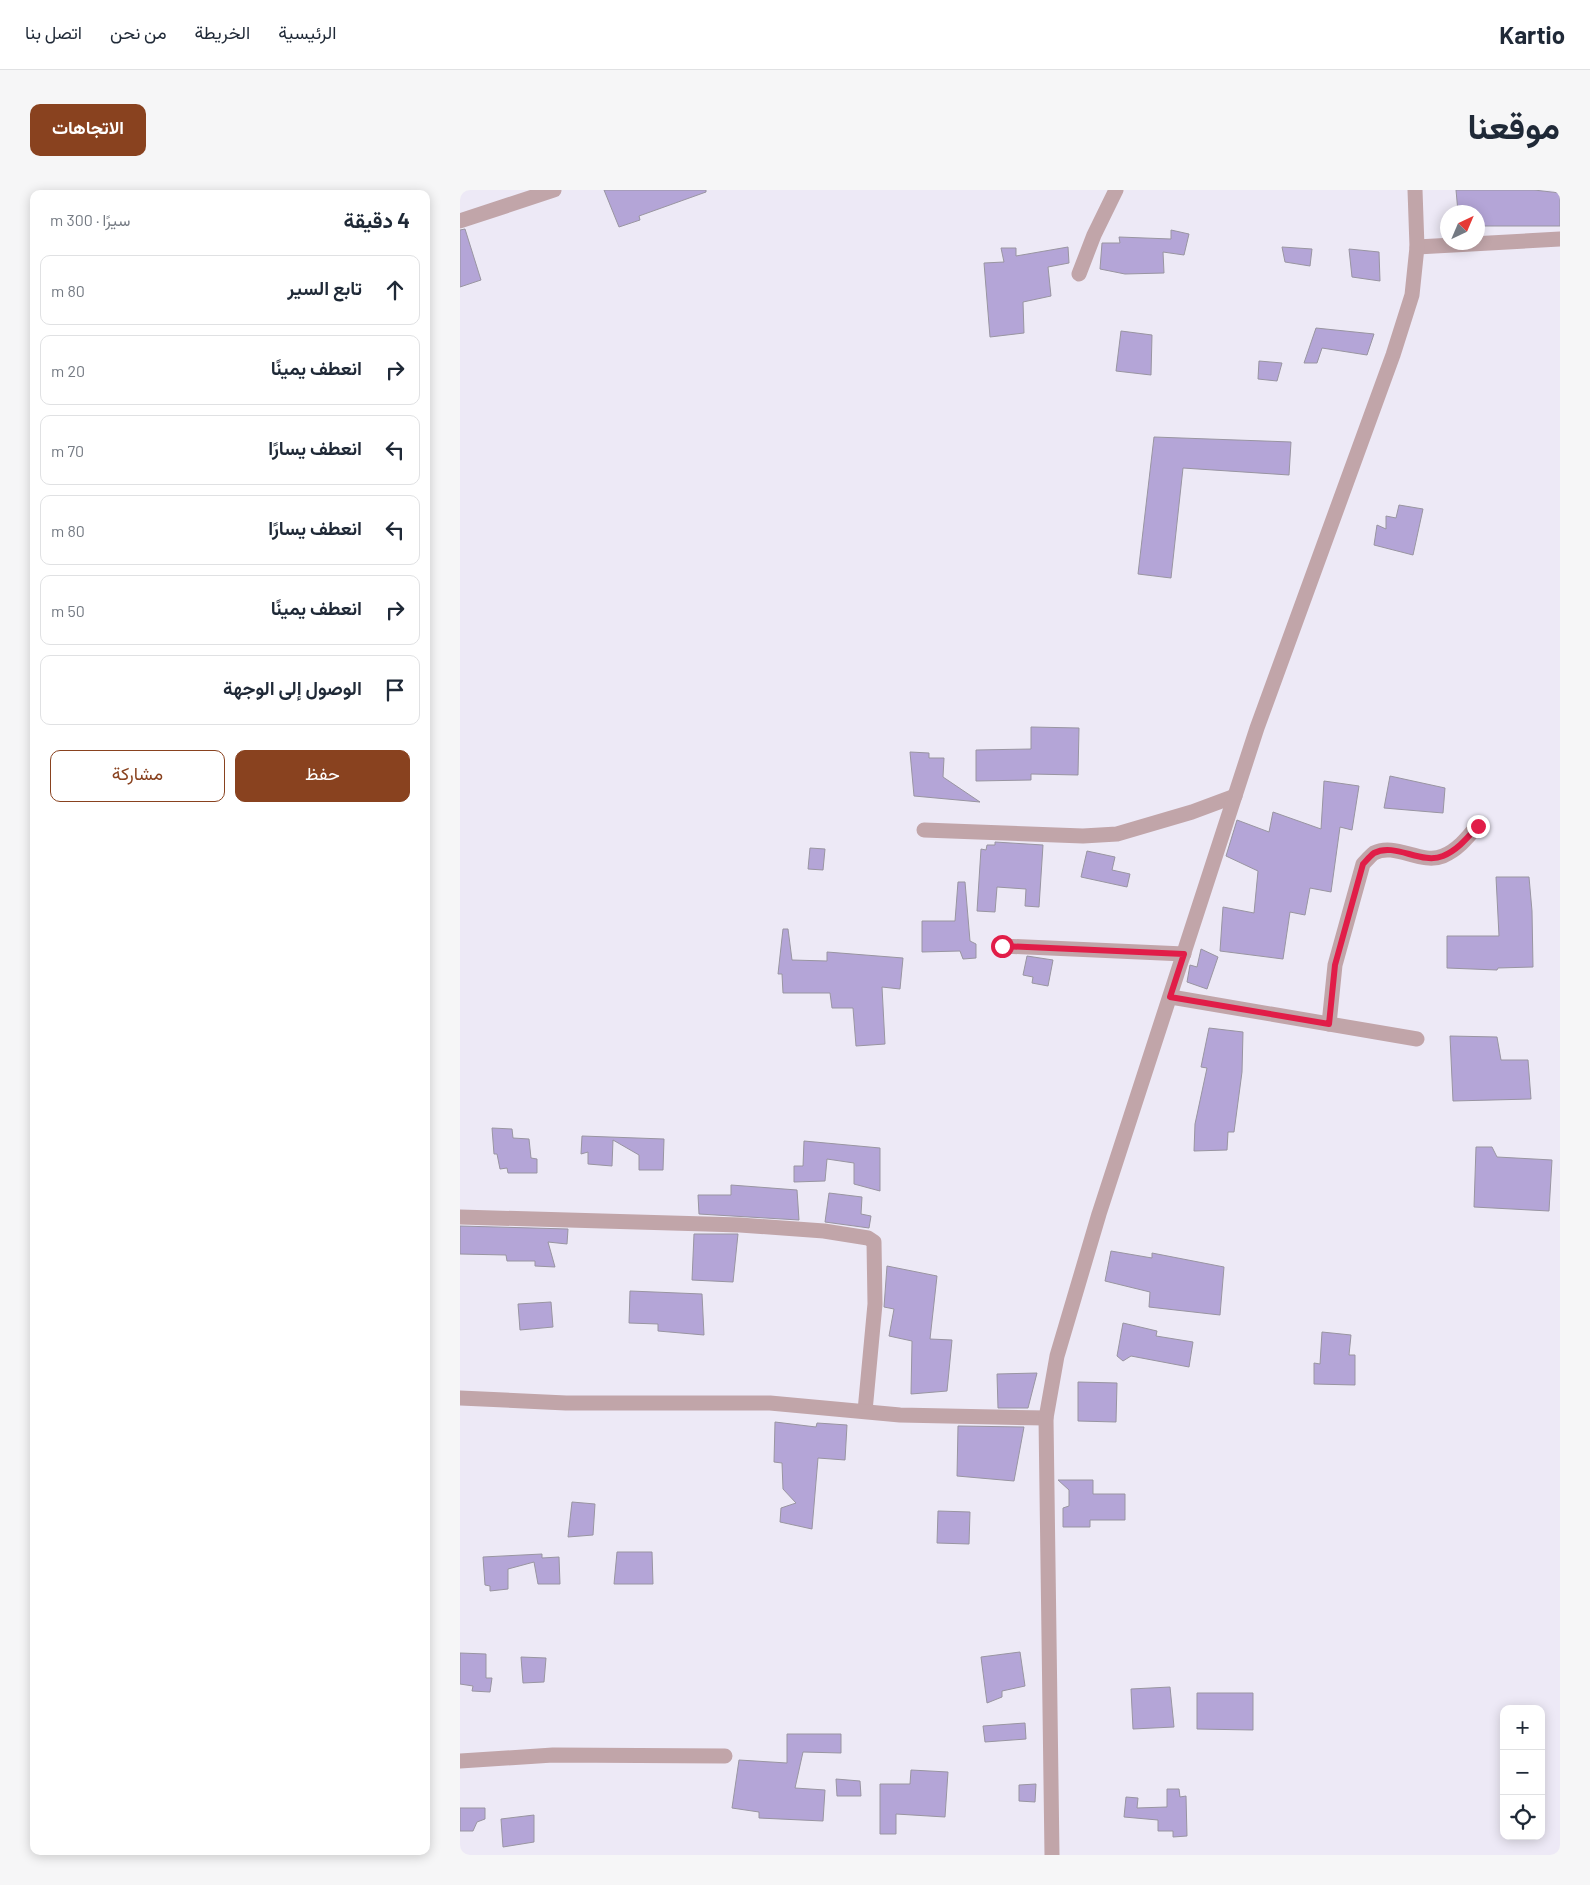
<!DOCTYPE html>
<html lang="ar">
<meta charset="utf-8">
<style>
body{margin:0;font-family:Barlow,Vazirmatn,sans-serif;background:#f6f6f7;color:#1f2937;direction:rtl}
.controls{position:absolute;right:15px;bottom:15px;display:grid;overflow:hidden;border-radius:10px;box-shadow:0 2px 12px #0003}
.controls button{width:45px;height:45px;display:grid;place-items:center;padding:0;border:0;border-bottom:1px solid #e0e1e3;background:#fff;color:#1f2937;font:25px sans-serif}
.compass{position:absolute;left:980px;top:15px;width:45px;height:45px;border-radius:50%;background:#fff;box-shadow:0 2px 12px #0003;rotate:44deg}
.stop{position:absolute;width:15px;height:15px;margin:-11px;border:4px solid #e11d48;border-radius:50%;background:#fff}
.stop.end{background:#e11d48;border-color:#fff;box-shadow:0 1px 5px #0008}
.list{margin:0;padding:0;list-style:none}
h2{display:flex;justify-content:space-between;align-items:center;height:65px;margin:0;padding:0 20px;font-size:21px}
h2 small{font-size:16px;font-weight:400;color:#747a83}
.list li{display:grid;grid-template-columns:32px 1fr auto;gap:15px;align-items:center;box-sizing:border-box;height:70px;margin:0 10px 10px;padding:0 10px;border:1px solid #e0e1e3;border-radius:10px}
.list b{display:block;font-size:19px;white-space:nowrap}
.list em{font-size:16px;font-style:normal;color:#747a83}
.actions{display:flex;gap:10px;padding:15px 20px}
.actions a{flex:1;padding:11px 0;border:1px solid #89421f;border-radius:10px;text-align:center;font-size:18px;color:#89421f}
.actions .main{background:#89421f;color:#fff}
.icon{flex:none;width:28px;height:28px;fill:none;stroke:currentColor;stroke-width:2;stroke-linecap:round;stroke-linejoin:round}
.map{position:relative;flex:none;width:1100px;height:1665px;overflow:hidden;direction:ltr;border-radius:10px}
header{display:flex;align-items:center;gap:30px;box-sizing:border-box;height:70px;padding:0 25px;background:#fff;border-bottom:1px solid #e0e1e3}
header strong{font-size:24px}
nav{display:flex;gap:28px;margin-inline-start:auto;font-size:18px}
.intro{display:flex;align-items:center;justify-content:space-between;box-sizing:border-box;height:120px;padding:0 30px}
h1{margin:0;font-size:35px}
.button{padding:12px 22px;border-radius:10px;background:#89421f;color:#fff;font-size:18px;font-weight:700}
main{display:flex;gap:30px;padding:0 30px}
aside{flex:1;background:#fff;border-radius:10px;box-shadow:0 2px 12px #0003}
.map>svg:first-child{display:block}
.building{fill:#b4a5d7;stroke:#9995a1}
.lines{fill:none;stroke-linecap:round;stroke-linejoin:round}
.minor{stroke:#c1a5a9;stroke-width:15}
.route{stroke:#e11d48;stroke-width:6}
</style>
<header>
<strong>Kartio</strong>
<nav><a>الرئيسية</a><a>الخريطة</a><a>من نحن</a><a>اتصل بنا</a></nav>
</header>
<div class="intro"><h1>موقعنا</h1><a class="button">الاتجاهات</a></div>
<main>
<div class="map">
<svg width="1100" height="1665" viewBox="0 0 1100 1665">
<rect width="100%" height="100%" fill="#ede9f6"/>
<g class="building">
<path d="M 144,0 L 246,0 L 246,2 L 179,26 L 180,30 L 159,37 Z"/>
<path d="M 996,0 L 1074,0 L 1100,3 L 1100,36 L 1018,36 L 1018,22 L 998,22 Z"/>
<path d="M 5,39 L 21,90 L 0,97 L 0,40 Z"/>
<path d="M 711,40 L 729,44 L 724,65 L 703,62 L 704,83 L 665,84 L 640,79 L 642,53 L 660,53 L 659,47 L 711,49 Z"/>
<path d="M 608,57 L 609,73 L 588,77 L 591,106 L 563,112 L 564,143 L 530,147 L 524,73 L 544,72 L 541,58 L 556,58 L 556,66 Z"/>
<path d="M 822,57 L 852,59 L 850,76 L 825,72 Z"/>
<path d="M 889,59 L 919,62 L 920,91 L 892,87 Z"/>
<path d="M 856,138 L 914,144 L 907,165 L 862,158 L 857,173 L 844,173 Z"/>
<path d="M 661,141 L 692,145 L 691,185 L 656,181 Z"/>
<path d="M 799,171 L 822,173 L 817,191 L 798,189 Z"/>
<path d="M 694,247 L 831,252 L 829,285 L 723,278 L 711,388 L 678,384 Z"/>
<path d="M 939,315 L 963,319 L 953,365 L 914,355 L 917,335 L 926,339 L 926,326 L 936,328 Z"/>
<path d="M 571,537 L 619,538 L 618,585 L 571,584 L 571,590 L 516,591 L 516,560 L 571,559 Z"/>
<path d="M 450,562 L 469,563 L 469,568 L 484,568 L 483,587 L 520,612 L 454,606 Z"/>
<path d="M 930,586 L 985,598 L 983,623 L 924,618 Z"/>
<path d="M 864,591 L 899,596 L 892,640 L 880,637 L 871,702 L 850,698 L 845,725 L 830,722 L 823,769 L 760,761 L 763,717 L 794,723 L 798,681 L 766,666 L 777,630 L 809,642 L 813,622 L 861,639 Z"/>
<path d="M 535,652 L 583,655 L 579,717 L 565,716 L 566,699 L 537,697 L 535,722 L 517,721 L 521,659 L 526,660 L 527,655 L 535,655 Z"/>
<path d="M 350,658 L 365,659 L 363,680 L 348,679 Z"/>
<path d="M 627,661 L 655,667 L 652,680 L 670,684 L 667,697 L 621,687 Z"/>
<path d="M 1036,687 L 1069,687 L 1072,721 L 1073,777 L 1038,778 L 1037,780 L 987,778 L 987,746 L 1039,746 Z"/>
<path d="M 498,692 L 505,692 L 510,751 L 516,754 L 516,768 L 503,769 L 500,761 L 462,762 L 462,731 L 495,731 Z"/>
<path d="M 323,739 L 328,739 L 332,770 L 367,771 L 367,762 L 443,768 L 440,799 L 422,797 L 425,854 L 396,856 L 393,818 L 372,818 L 370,803 L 323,803 L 322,784 L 318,784 Z"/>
<path d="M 741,759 L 758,767 L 747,799 L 727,792 L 730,775 L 737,777 Z"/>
<path d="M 567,766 L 593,770 L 588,796 L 572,793 L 573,787 L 563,785 Z"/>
<path d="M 749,838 L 783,842 L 782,882 L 774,942 L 768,942 L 767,960 L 734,961 L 735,934 L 747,878 L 741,877 Z"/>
<path d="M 990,846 L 1037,847 L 1041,870 L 1068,870 L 1071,909 L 993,911 Z"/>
<path d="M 32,938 L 52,939 L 53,948 L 69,949 L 71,968 L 77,969 L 77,983 L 48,983 L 47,978 L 40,979 L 37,964 L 34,964 Z"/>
<path d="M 122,946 L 204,949 L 203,980 L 179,980 L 179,965 L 153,950 L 152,976 L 128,974 L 128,962 L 121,964 Z"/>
<path d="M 344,951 L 420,958 L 420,1001 L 394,994 L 394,973 L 367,969 L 365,991 L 334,992 L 334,976 L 343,976 Z"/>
<path d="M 1016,957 L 1032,957 L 1037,967 L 1092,970 L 1089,1021 L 1014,1017 Z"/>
<path d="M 271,995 L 337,1000 L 339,1030 L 239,1024 L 238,1005 L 271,1005 Z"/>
<path d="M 369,1003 L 402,1007 L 401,1024 L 411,1026 L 409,1038 L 365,1032 Z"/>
<path d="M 0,1036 L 108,1039 L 107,1054 L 88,1052 L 95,1077 L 75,1076 L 75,1071 L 47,1071 L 46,1065 L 0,1064 Z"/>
<path d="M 234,1044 L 278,1044 L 273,1092 L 232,1090 Z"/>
<path d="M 651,1061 L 692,1068 L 692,1063 L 764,1077 L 760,1125 L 689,1117 L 690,1102 L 645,1091 Z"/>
<path d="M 427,1076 L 477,1086 L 470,1149 L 492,1150 L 487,1201 L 451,1204 L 452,1151 L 429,1146 L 434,1119 L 424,1117 Z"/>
<path d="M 170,1101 L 242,1104 L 244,1145 L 198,1141 L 198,1134 L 169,1133 Z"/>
<path d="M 91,1112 L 93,1137 L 60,1140 L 58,1114 Z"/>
<path d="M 663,1133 L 697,1141 L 696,1146 L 733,1152 L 729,1177 L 671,1166 L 663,1171 L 657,1166 Z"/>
<path d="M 862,1142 L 891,1145 L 889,1165 L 895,1165 L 895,1195 L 854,1194 L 854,1173 L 860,1174 Z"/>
<path d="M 577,1183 L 568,1218 L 538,1218 L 537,1184 Z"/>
<path d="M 618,1192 L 657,1193 L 656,1232 L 618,1231 Z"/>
<path d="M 315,1232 L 356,1237 L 357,1233 L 387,1235 L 385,1270 L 358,1268 L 352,1339 L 320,1332 L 321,1318 L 336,1313 L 323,1299 L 322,1273 L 314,1272 Z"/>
<path d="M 498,1236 L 564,1237 L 554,1291 L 497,1286 Z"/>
<path d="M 598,1290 L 633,1290 L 633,1304 L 665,1304 L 665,1330 L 630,1330 L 630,1337 L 603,1337 L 603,1318 L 609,1316 L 609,1300 Z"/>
<path d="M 112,1312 L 135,1314 L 133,1345 L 108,1347 Z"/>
<path d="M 478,1321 L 510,1322 L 509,1354 L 477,1353 Z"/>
<path d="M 157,1362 L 192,1362 L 193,1394 L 154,1394 Z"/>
<path d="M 82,1364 L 82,1368 L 99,1367 L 100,1394 L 78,1394 L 74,1372 L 48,1379 L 48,1399 L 30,1401 L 30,1396 L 25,1395 L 23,1367 Z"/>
<path d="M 560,1462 L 565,1496 L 542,1501 L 542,1507 L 527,1513 L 521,1467 Z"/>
<path d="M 0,1463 L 26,1464 L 26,1488 L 32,1488 L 30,1502 L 12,1501 L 13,1496 L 0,1494 Z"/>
<path d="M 61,1467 L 86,1468 L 84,1492 L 63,1493 Z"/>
<path d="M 710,1497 L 714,1537 L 673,1539 L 671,1499 Z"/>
<path d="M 737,1503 L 793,1503 L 793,1540 L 737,1539 Z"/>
<path d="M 565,1533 L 566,1549 L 525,1552 L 523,1536 Z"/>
<path d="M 327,1544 L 381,1544 L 381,1563 L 343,1562 L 335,1598 L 365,1600 L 363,1631 L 299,1628 L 299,1622 L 272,1618 L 279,1570 L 327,1573 Z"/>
<path d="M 451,1580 L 488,1582 L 485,1627 L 436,1624 L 436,1644 L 420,1644 L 420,1594 L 450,1594 Z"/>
<path d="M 376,1589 L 400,1591 L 401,1606 L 377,1606 Z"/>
<path d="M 576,1594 L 575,1612 L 559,1611 L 559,1595 Z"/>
<path d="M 707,1599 L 719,1599 L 720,1607 L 726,1606 L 727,1646 L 713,1647 L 713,1641 L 698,1641 L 698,1630 L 664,1627 L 666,1607 L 678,1608 L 677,1618 L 707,1617 Z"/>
<path d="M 0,1618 L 25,1618 L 25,1629 L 17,1632 L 13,1641 L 0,1641 Z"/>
<path d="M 74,1625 L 74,1652 L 43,1657 L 41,1629 Z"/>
</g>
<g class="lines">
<g class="minor">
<path d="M 0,31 L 94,0"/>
<path d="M 957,57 L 1100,49"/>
<path d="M 619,84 L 634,45 L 656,0"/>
<path d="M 464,640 L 623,646 L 657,644 L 732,622 L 775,606"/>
<path d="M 542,756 L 724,764"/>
<path d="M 711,807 L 957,849"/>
<path d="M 869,834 L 875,775 L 903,674 C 906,671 910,666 914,663 C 935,652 961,675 983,666 C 998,660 1008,647 1018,635"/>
<path d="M 0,1027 L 280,1035 L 364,1041 L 408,1048 L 414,1052 L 415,1114 L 405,1221"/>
<path d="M 0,1208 L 106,1213 L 310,1213 L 440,1225 L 586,1228"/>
<path d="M 0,1571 L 93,1565 L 265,1566"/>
<path d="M 592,1665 L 586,1228 L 597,1166 L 639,1024 L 797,538 L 933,165 L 952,105 L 957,57 L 955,0"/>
</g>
</g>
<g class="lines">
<path class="route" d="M 542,756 L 724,764 L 710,807 L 869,834 L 875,775 L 903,674 C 906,671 910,666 914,663 C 935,652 961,675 983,666 C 998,660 1008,647 1018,636"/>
</g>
</svg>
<div class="controls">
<button>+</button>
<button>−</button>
<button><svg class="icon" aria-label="locate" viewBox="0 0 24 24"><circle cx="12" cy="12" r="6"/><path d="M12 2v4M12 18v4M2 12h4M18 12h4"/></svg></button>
</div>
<svg class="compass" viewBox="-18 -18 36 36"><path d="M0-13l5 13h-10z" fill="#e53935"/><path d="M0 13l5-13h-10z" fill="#747a83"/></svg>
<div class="stop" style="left:542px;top:756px"></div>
<div class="stop end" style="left:1018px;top:636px"></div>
</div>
<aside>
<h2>4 دقيقة<small>سيرًا · 300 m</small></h2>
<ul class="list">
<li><svg class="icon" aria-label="ahead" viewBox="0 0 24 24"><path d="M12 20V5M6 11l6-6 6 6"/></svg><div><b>تابع السير</b></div><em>80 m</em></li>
<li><svg class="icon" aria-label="right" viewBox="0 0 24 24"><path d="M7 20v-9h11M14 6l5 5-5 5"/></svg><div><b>انعطف يمينًا</b></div><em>20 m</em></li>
<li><svg class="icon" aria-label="left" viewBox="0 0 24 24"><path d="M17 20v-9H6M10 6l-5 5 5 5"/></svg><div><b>انعطف يسارًا</b></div><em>70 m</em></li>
<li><svg class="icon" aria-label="left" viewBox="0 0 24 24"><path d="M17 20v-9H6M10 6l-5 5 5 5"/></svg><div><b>انعطف يسارًا</b></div><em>80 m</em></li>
<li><svg class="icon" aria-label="right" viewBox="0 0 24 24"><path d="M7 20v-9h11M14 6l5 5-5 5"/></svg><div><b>انعطف يمينًا</b></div><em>50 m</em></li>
<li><svg class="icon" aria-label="arrive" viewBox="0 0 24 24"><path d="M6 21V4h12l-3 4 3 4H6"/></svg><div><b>الوصول إلى الوجهة</b></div></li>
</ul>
<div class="actions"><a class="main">حفظ</a><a>مشاركة</a></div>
</aside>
</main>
